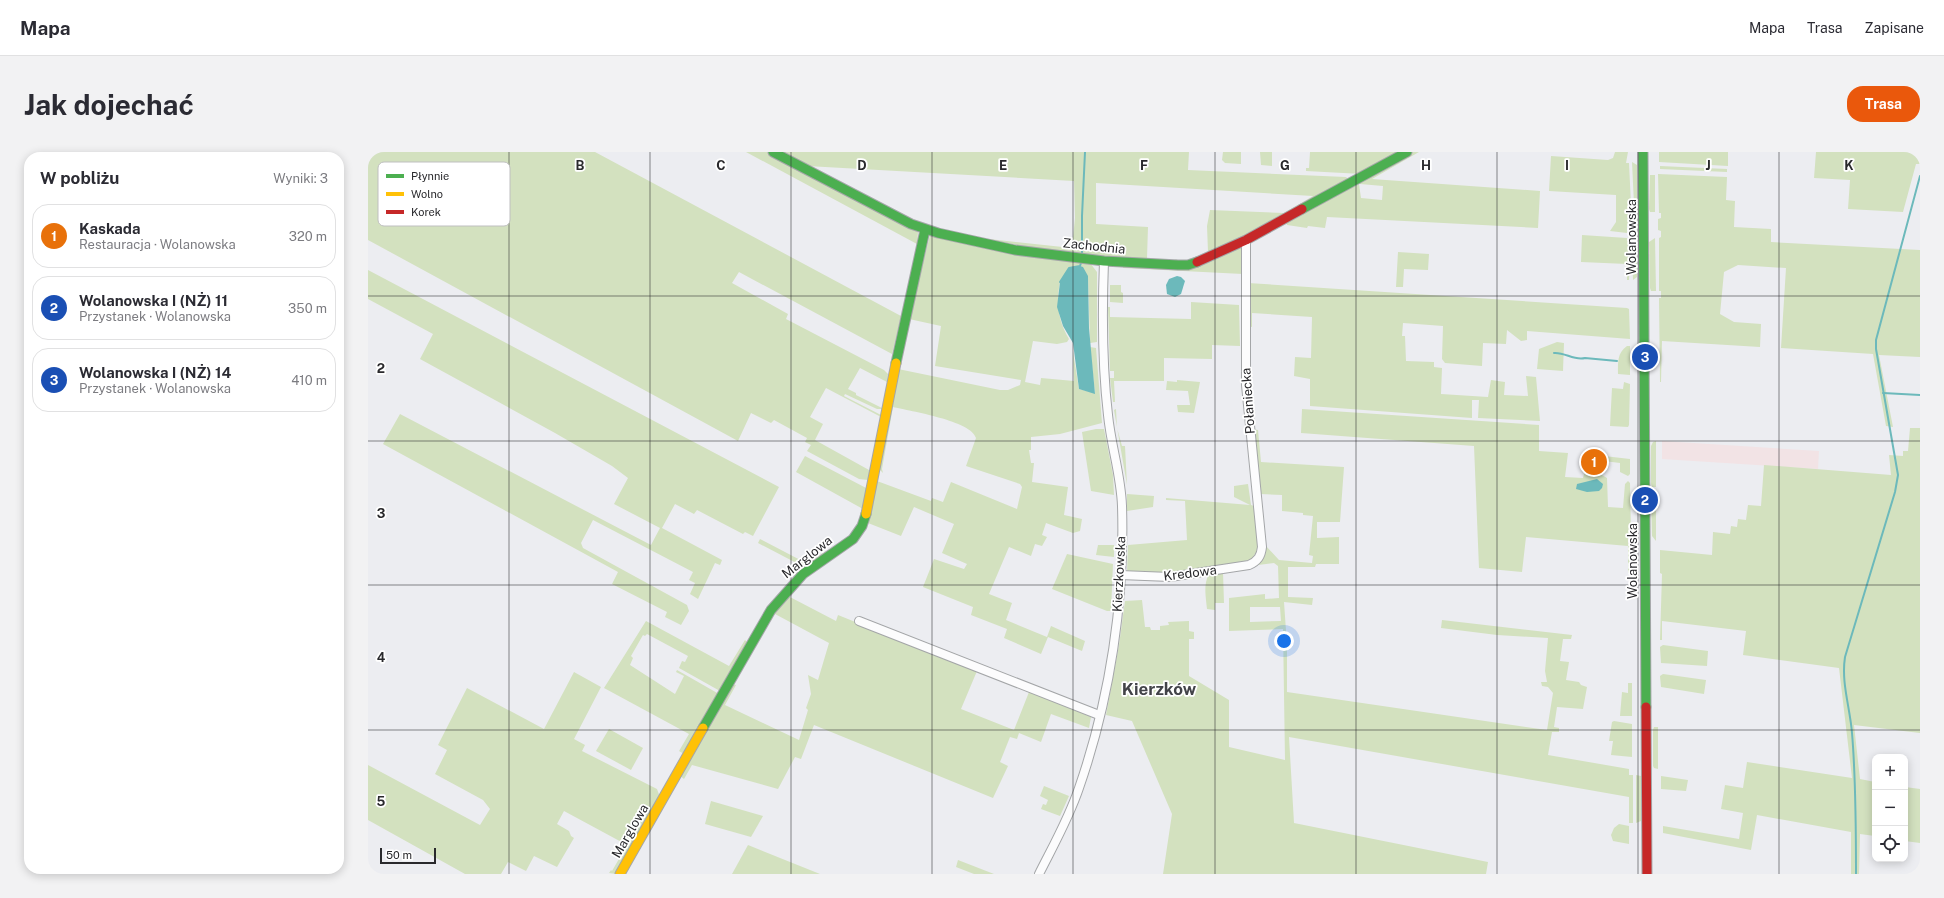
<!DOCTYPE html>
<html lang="pl">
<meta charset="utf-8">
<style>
body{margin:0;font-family:"Public Sans",sans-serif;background:#f2f2f3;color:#2b2b33}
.controls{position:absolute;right:12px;bottom:12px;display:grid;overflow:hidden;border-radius:8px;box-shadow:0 2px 10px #0003}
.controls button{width:36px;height:36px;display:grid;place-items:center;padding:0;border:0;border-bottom:1px solid #e1e1e2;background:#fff;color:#2b2b33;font:20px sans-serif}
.scale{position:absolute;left:12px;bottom:10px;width:56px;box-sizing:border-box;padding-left:4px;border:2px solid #29292c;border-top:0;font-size:11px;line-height:14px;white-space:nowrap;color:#29292c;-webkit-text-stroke:3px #fff;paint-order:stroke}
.you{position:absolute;left:916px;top:489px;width:14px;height:14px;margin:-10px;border:3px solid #fff;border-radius:50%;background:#1a73e8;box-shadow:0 0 0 6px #1a73e833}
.badge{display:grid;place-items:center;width:26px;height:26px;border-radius:50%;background:#ea580c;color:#fff;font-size:13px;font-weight:700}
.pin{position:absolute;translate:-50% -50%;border:2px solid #fff;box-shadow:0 1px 4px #0006}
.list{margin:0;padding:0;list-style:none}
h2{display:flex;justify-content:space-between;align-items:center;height:52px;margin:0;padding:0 16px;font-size:17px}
h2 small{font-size:13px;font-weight:400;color:#7c7c81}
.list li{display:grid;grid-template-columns:26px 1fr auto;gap:12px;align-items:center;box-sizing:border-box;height:64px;margin:0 8px 8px;padding:0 8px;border:1px solid #e1e1e2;border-radius:16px}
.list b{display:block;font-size:15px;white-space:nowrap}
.list p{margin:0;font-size:13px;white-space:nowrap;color:#7c7c81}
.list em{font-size:13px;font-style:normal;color:#7c7c81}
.icon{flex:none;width:22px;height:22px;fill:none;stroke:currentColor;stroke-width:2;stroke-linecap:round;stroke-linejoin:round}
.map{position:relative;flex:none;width:1552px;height:722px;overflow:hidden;border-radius:16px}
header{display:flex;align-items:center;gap:24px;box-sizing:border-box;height:56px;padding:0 20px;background:#fff;border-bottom:1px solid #e1e1e2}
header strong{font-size:19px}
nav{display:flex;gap:22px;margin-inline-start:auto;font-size:14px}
.intro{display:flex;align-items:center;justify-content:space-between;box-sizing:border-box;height:96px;padding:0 24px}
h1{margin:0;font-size:28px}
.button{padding:10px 18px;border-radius:16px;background:#ea580c;color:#fff;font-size:14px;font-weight:700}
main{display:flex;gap:24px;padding:0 24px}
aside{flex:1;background:#fff;border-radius:16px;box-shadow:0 2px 10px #0003}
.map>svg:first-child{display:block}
.commercial{fill:#f2e3e5}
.green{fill:#d3e1bf;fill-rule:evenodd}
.water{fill:#6cb9bb}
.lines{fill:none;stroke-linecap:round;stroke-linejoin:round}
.stream{stroke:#6cb9bb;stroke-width:2}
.street-casing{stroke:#a4a6a8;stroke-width:10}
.fast-casing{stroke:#a4a6a8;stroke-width:11}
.slow-casing{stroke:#a4a6a8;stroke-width:11}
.jam-casing{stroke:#a4a6a8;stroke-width:11}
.street{stroke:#fcfcfd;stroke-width:8}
.fast{stroke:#4caf50;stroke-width:9}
.slow{stroke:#ffc107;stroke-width:9}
.jam{stroke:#c62828;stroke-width:9}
.grid{fill:none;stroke:#29292c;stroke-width:1;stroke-opacity:0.55}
.labels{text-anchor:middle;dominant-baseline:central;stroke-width:3.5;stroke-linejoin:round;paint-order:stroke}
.street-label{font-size:13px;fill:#29292c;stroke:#fff}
.district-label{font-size:17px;font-weight:bold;fill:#424348;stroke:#fff}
.key{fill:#fff;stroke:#bfbfc0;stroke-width:1}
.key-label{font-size:11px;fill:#29292c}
.grid-label{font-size:13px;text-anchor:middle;font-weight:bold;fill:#29292c;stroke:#fff;stroke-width:3.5;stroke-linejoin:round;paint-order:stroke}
</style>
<header>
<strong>Mapa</strong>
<nav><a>Mapa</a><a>Trasa</a><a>Zapisane</a></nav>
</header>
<div class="intro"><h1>Jak dojechać</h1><a class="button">Trasa</a></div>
<main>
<aside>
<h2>W pobliżu<small>Wyniki: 3</small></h2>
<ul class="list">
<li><span class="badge" style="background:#e8710a">1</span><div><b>Kaskada</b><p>Restauracja · Wolanowska</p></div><em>320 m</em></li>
<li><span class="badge" style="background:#1a4fb4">2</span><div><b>Wolanowska I (NŻ) 11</b><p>Przystanek · Wolanowska</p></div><em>350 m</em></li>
<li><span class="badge" style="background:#1a4fb4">3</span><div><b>Wolanowska I (NŻ) 14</b><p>Przystanek · Wolanowska</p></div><em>410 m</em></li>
</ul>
</aside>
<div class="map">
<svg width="1552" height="722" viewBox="0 0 1552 722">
<rect width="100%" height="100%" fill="#ecedf1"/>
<path class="commercial" d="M 1294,289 L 1451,299 L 1450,317 L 1294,307 Z"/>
<g class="green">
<path d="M 0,0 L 227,0 L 533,164 L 524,202 L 371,120 L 364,131 L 420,162 L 418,167 L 516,218 L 520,222 L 519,230 L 492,216 L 480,237 L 488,241 L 488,243 L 514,256 L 514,257 L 509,257 L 477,242 L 476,244 L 513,263 L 513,265 L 458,236 L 442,265 L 455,272 L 447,288 L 501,318 L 505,318 L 500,328 L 491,327 L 439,299 L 443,293 L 437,290 L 439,286 L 406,268 L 403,271 L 383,261 L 370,289 L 0,88 Z"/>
<path d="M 378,0 L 399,0 L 550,80 L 549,92 Z"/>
<path d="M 411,0 L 821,0 L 820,18 L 978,25 L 980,27 L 979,29 L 843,101 L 819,108 L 840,100 L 839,74 L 842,58 L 916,61 L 945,44 L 728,31 L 728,72 L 780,75 L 779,106 L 804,109 L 809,107 L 807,110 L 687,100 L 612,86 L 704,96 L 707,66 L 706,29 L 439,14 Z"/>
<path d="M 855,0 L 873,0 L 873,12 L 857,11 L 854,8 Z"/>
<path d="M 892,0 L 904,0 L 904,14 L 893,13 Z"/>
<path d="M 942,0 L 1032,0 L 994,22 L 938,19 L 938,16 L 941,16 Z"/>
<path d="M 1044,0 L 1051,0 L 1004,27 L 1172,39 L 1170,76 L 959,65 L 957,76 L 940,74 L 939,76 L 919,73 L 918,70 L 991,32 L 993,46 L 1014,48 L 1015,34 L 992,32 L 992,29 Z"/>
<path d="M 1247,0 L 1260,0 L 1258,11 L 1261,11 L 1264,73 L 1259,74 L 1259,81 L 1242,79 L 1248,70 L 1248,43 L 1181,39 L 1183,4 L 1240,8 L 1245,6 Z"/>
<path d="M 1291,0 L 1360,0 L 1360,14 L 1291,10 Z"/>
<path d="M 1448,0 L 1552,0 L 1552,12 L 1548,12 L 1535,60 L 1480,57 L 1482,28 L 1446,26 Z"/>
<path d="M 1264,10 L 1269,13 L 1269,72 L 1267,74 Z"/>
<path d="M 1292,14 L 1359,17 L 1359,20 L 1292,17 Z"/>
<path d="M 1290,22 L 1359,25 L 1358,48 L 1367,49 L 1366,75 L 1403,77 L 1403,90 L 1552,98 L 1552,205 L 1511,203 L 1525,275 L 1518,274 L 1505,202 L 1413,196 L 1418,116 L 1370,113 L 1356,120 L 1352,162 L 1366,170 L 1393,172 L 1392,195 L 1294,189 L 1293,230 L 1292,230 L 1291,146 L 1293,146 L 1293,139 L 1291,139 L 1291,86 L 1293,85 L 1293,79 L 1290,78 L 1290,67 L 1293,66 L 1293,61 L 1291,61 Z"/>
<path d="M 1282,23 L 1287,23 L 1287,60 L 1282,60 L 1281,57 Z"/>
<path d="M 562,83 L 722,111 L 729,120 L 729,190 L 722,191 L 720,124 L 692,130 C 688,150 690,169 701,187 L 699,190 L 689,192 L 665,189 L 657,230 L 672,233 L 673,226 L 706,229 L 705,200 L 711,237 L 727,241 L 722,195 L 728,196 L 734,271 L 692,282 L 663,285 L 663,298 L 661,298 L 663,311 L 666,311 L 664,330 L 700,335 L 696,363 L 714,367 L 712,379 L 705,381 L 678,371 L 674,383 L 679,385 L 674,394 L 667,392 L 663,404 L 641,395 L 621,442 L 644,451 L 638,468 L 679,485 L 683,474 L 717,489 L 714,499 L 680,485 L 673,502 L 636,486 L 639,477 L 603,463 L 605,455 L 555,435 L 566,407 L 596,417 L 599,412 L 574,401 L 586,372 L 546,355 L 533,384 L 500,371 L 509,329 L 563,349 L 564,346 L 575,350 L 583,330 L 649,357 L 654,335 L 652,332 L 598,314 L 608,286 C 604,269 542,259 525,255 L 514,317 L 515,321 L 511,317 L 530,217 L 632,238 L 640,238 L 652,233 L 653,228 L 567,214 L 573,174 L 541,167 Z"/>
<path d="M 1214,83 L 1259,86 L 1259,89 L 1263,89 L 1261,128 L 1259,128 L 1259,112 L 1213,110 Z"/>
<path d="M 1287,86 L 1288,139 L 1283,139 L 1282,136 L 1281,90 Z"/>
<path d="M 1267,88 L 1269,91 L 1269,125 L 1265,128 L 1264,99 Z"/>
<path d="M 872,96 L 875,98 L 875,122 L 755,116 L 755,114 L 819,116 Z"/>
<path d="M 1030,100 L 1061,102 L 1060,118 L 1036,117 L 1035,135 L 1028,135 Z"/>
<path d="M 0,118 L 411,335 L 385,384 L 377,380 L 375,382 L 329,358 L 326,362 L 307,352 L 294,376 L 354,408 L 352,413 L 347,411 L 330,447 L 322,442 L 327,431 L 321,428 L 325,420 L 225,368 L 213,391 L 215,396 L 319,453 L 321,459 L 313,473 L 297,465 L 299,460 L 244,432 L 250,420 L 15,292 L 32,262 L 283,393 L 292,376 L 246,352 L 260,326 L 244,314 L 187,281 L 52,207 L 65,182 L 0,147 Z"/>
<path d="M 880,131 L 1259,156 L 1261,157 L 1262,187 L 1159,179 L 1159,188 L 1153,189 L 1139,178 L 1138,192 L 1115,191 L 1114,214 L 1077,211 L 1074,207 L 1075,174 L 1035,171 L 1034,184 L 1037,184 L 1038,209 L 1066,210 L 1066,215 L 1074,216 L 1073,242 L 1120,245 L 1123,228 L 1137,230 L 1136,243 L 1160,244 L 1158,224 L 1168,225 L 1172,269 L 1110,266 L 1111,248 L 1104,248 L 1104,266 L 942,254 L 942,227 L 926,224 L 927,205 L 943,206 L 944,165 L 884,161 L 884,175 L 880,174 Z"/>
<path d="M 742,133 L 753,133 L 753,140 L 755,141 L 755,151 L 742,150 Z"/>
<path d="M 823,150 L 871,153 L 872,194 L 844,193 L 844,207 L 796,206 L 796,229 L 746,229 L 747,250 L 745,250 L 742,226 L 746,226 L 746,219 L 742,219 L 740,155 L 742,155 L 742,165 L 823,167 Z"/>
<path d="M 1189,190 L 1196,191 L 1195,219 L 1169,217 L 1171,197 Z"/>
<path d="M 1259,194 L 1262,194 L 1262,223 L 1250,222 C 1250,210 1249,201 1259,194 Z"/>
<path d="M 809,228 L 832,230 L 826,261 L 810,260 L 809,253 L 822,253 L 820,239 L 798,238 L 799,229 L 809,230 Z"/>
<path d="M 1256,230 L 1262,232 L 1261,273 L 1260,275 L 1242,274 L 1244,236 L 1255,237 Z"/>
<path d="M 748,257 L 749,276 L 754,294 L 757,294 L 759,333 L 746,258 Z"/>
<path d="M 934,257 L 1171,273 L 1171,299 L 1200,301 L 1197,325 L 1215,326 L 1216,322 L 1234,323 L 1239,326 L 1240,355 L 1255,356 L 1257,332 L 1260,329 L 1262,331 L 1263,385 L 1260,385 L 1260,391 L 1263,392 L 1263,421 L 1260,421 L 1260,394 L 1158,385 L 1154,420 L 1111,416 L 1106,294 L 933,281 Z"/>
<path d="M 1542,276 L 1552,276 L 1552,581 L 1486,573 L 1492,627 L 1507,630 L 1507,684 L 1492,682 L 1491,722 L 1483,722 L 1483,680 L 1389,663 L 1383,698 L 1295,681 L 1295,674 L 1371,687 L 1375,661 L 1353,657 L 1357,633 L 1375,636 L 1379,610 L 1484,626 L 1471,516 L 1375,503 L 1378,479 L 1294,469 L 1294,488 L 1292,488 L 1294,422 L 1292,421 L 1292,398 L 1344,403 L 1345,380 L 1362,382 L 1363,374 L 1369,375 L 1370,367 L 1378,368 L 1380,353 L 1393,354 L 1396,313 L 1523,323 L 1521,303 L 1535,304 L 1535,299 L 1540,299 Z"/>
<path d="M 728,277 L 736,277 L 745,323 L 746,343 L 723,339 L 714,280 Z"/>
<path d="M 885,277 L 890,278 L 893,310 L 976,315 L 972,370 L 949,370 L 949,386 L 971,385 L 971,412 L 948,412 L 947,415 L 920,415 L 920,445 L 945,446 L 944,453 L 916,450 L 919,493 L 919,540 L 1179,578 L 1185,541 L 1180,535 L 1174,534 L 1173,530 L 1179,530 L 1177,519 L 1180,486 L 1129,483 L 1073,476 L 1074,468 L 1204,483 L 1203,487 L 1195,487 L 1192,509 L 1201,510 L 1198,528 L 1211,530 L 1213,533 L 1219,535 L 1215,557 L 1189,555 L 1186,575 L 1191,576 L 1191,580 L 1184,580 L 1180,603 L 1261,617 L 1261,623 L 1265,623 L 1265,671 L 1261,671 L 1261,645 L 921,585 L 926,671 L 1120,710 L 1118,722 L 795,722 L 804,662 L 764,569 L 738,563 L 751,493 L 757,449 L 774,448 L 777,475 L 782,475 L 783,478 L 792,478 L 792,474 L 801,473 L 800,470 L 821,469 L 821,479 L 826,480 L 826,487 L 821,487 L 821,524 L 861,548 L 861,595 L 917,608 L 915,477 L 861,479 L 861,446 L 897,442 L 897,447 L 911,446 L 910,414 L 906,411 L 890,413 L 897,403 L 898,394 L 911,408 L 944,411 L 945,404 L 941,403 L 945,364 L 935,363 L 935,361 L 914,359 L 914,343 L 892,342 ZM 882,455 L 912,455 L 913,469 L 882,470 Z"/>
<path d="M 1288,289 L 1288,335 L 1284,335 L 1283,332 L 1283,294 L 1285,290 Z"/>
<path d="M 437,304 L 500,337 C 500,357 492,375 478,388 L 488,375 L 495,357 L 428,320 Z"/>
<path d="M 1236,304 L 1262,307 L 1262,322 L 1260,324 L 1252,320 L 1252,311 L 1236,309 Z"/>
<path d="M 880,332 L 883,353 L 886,354 C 888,371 897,396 882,408 L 809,421 L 783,422 L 759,420 L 760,393 L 819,388 L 817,349 L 798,348 L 798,346 L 882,353 L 866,345 L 866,334 Z"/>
<path d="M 759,342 L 786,344 L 785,355 L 759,359 Z"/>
<path d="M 1285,342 L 1288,342 L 1288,389 L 1284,384 L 1283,345 Z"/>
<path d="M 392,387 L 438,411 L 472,391 L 436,415 L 390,391 Z"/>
<path d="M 730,393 L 746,393 L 746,405 L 728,403 Z"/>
<path d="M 699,402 L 745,412 L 743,459 L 739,459 L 684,437 Z"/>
<path d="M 855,420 L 856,451 L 847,451 L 847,458 L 839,457 C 838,446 835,432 841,422 Z"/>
<path d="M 420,444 L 468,469 L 470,463 L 609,519 L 593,557 L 646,578 L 661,540 L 723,565 L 721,576 L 683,562 L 673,590 L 651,581 L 649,587 L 642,585 L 632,610 L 640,614 L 625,646 L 446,573 L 433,607 L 427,605 L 410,637 L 324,613 L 316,627 L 311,623 L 363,532 L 368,533 L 357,553 L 431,588 L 440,558 L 438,556 L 443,542 L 440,523 L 450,528 L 461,491 L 407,462 L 402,464 Z"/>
<path d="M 278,469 L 361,514 L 377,488 L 379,490 L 352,539 L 311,516 L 314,509 L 317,510 L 320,504 L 279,482 L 277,484 L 275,483 L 263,504 L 265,506 L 262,513 L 307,542 L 316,524 L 308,520 L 309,518 L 351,542 L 316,602 L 311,599 L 321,582 L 236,536 Z"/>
<path d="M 1295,493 L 1340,499 L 1339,514 L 1293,511 L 1292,495 Z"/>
<path d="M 206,520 L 233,535 L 206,587 L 217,593 L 214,599 L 289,637 L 292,645 L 248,722 L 241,721 L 243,718 L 244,719 L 259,693 L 196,659 L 189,672 L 201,679 L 203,684 L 206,686 L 189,715 L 166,704 L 158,719 L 140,710 L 133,722 L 97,722 L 0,668 L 0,613 L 112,673 L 122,657 L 115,648 L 67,622 L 79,598 L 70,593 L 99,536 L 176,577 Z"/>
<path d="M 1295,522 L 1338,528 L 1336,542 L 1293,535 L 1292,524 Z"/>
<path d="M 1260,531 L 1264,531 L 1264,564 L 1252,564 L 1254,540 L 1260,541 Z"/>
<path d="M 1246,569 L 1264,572 L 1264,605 L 1243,603 L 1245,589 L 1241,589 L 1244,570 Z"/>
<path d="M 1286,575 L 1290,575 L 1290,617 L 1286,616 L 1285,614 L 1285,578 Z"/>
<path d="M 241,577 L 275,596 L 263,618 L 228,599 Z"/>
<path d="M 1268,623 L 1273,624 L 1273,669 L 1268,671 Z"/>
<path d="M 1293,624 L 1320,628 L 1318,639 L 1293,637 Z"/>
<path d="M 676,634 L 701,644 L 692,664 L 673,657 L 675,652 L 678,653 L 680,648 L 672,644 Z"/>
<path d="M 1537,635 L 1552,637 L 1552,691 L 1537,689 Z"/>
<path d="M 343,649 L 395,664 L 383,685 L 337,672 Z"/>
<path d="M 1251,672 L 1261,674 L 1261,692 L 1245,689 L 1243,683 L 1246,676 Z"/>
<path d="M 380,693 L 452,722 L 364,722 Z"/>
<path d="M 590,708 L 626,722 L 606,722 L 588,715 Z"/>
</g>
<g class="water">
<path d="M 712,114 L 715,115 L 720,124 L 721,176 L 727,242 L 711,237 L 705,191 L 695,174 L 689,155 L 692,130 L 701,116 Z"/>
<path d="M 809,124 L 813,125 L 817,129 L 813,142 L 807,145 L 799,142 L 798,133 L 801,127 Z"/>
<path d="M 1229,327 L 1235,332 L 1234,336 L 1231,339 L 1219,340 L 1208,337 L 1209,332 Z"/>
</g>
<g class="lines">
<g class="stream">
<path d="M 714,102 L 714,64 L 717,0"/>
<path d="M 692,130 L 701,116 L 712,114 L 713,111"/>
<path d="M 1186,201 C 1197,200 1206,209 1217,206 L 1249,209"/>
<path d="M 1515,241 L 1552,243"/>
<path d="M 1488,722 C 1488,675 1488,628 1484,581 C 1482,555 1473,531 1477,505 L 1527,340 L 1530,323 L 1508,197 L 1508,188 L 1552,24"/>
</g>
<defs>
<g id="street">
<path d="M 752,423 L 802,425 L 881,413 C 890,409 893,404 894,395 L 878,233 L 878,88"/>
<path d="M 491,469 L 731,563"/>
<path d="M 671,722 C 685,694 701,666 711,636 C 742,547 757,448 754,354 C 753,323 743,294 740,263 C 734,212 734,161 736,109"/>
</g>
<g id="fast">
<path d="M 405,0 L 543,72 L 570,81 L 647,98 L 736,109 L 810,113 L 820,113 L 829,110"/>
<path d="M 1275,0 L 1278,555"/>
<path d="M 934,57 L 1039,0"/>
<path d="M 528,211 L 557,78"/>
<path d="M 335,576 L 403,458 L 435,422 L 485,387 L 494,374 L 498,362"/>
</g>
<g id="slow">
<path d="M 498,362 L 528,211"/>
<path d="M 252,722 L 335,576"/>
</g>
<g id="jam">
<path d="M 829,110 L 878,88 L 934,57"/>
<path d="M 1278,555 L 1279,722"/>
</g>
</defs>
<use href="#street" class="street-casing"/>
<use href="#fast" class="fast-casing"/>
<use href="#slow" class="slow-casing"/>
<use href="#jam" class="jam-casing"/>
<use href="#street" class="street"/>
<use href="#fast" class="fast"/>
<use href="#slow" class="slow"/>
<use href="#jam" class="jam"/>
</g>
<path class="grid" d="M 141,0 L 141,722M 282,0 L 282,722M 423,0 L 423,722M 564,0 L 564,722M 705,0 L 705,722M 847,0 L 847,722M 988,0 L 988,722M 1129,0 L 1129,722M 1270,0 L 1270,722M 1411,0 L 1411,722M 0,144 L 1552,144M 0,289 L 1552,289M 0,433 L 1552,433M 0,578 L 1552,578"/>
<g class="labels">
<g class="street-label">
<text transform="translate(1263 85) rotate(-90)">Wolanowska</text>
<text transform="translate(726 94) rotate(6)">Zachodnia</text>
<text transform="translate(880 249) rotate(-94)">Połaniecka</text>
<text transform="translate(439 405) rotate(-38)">Marglowa</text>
<text transform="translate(1264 409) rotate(-90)">Wolanowska</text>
<text transform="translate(822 421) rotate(-7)">Kredowa</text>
<text transform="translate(751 422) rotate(-87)">Kierzkowska</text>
<text transform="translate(262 679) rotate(-60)">Marglowa</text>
</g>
<g class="district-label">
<text x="791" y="537">Kierzków</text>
</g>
</g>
<rect x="10" y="10" width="132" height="64" rx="6" class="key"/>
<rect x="18" y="22" width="18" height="4" fill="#4caf50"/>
<rect x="18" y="40" width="18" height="4" fill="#ffc107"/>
<rect x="18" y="58" width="18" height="4" fill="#c62828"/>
<g class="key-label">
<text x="43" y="28">Płynnie</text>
<text x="43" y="46">Wolno</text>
<text x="43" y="64">Korek</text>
</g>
<g class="grid-label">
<text x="212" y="18">B</text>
<text x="353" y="18">C</text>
<text x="494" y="18">D</text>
<text x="635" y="18">E</text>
<text x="776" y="18">F</text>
<text x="917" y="18">G</text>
<text x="1058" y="18">H</text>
<text x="1199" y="18">I</text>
<text x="1340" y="18">J</text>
<text x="1481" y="18">K</text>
<text x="13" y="221">2</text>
<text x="13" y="366">3</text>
<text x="13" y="510">4</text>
<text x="13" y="654">5</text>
</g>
</svg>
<div class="controls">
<button>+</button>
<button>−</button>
<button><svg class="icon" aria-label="locate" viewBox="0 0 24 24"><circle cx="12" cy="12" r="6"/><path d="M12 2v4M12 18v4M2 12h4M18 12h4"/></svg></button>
</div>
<div class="scale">50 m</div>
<div class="you"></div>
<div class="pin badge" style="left:1226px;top:310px;background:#e8710a">1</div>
<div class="pin badge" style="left:1277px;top:348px;background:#1a4fb4">2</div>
<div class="pin badge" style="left:1277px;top:205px;background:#1a4fb4">3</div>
</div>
</main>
